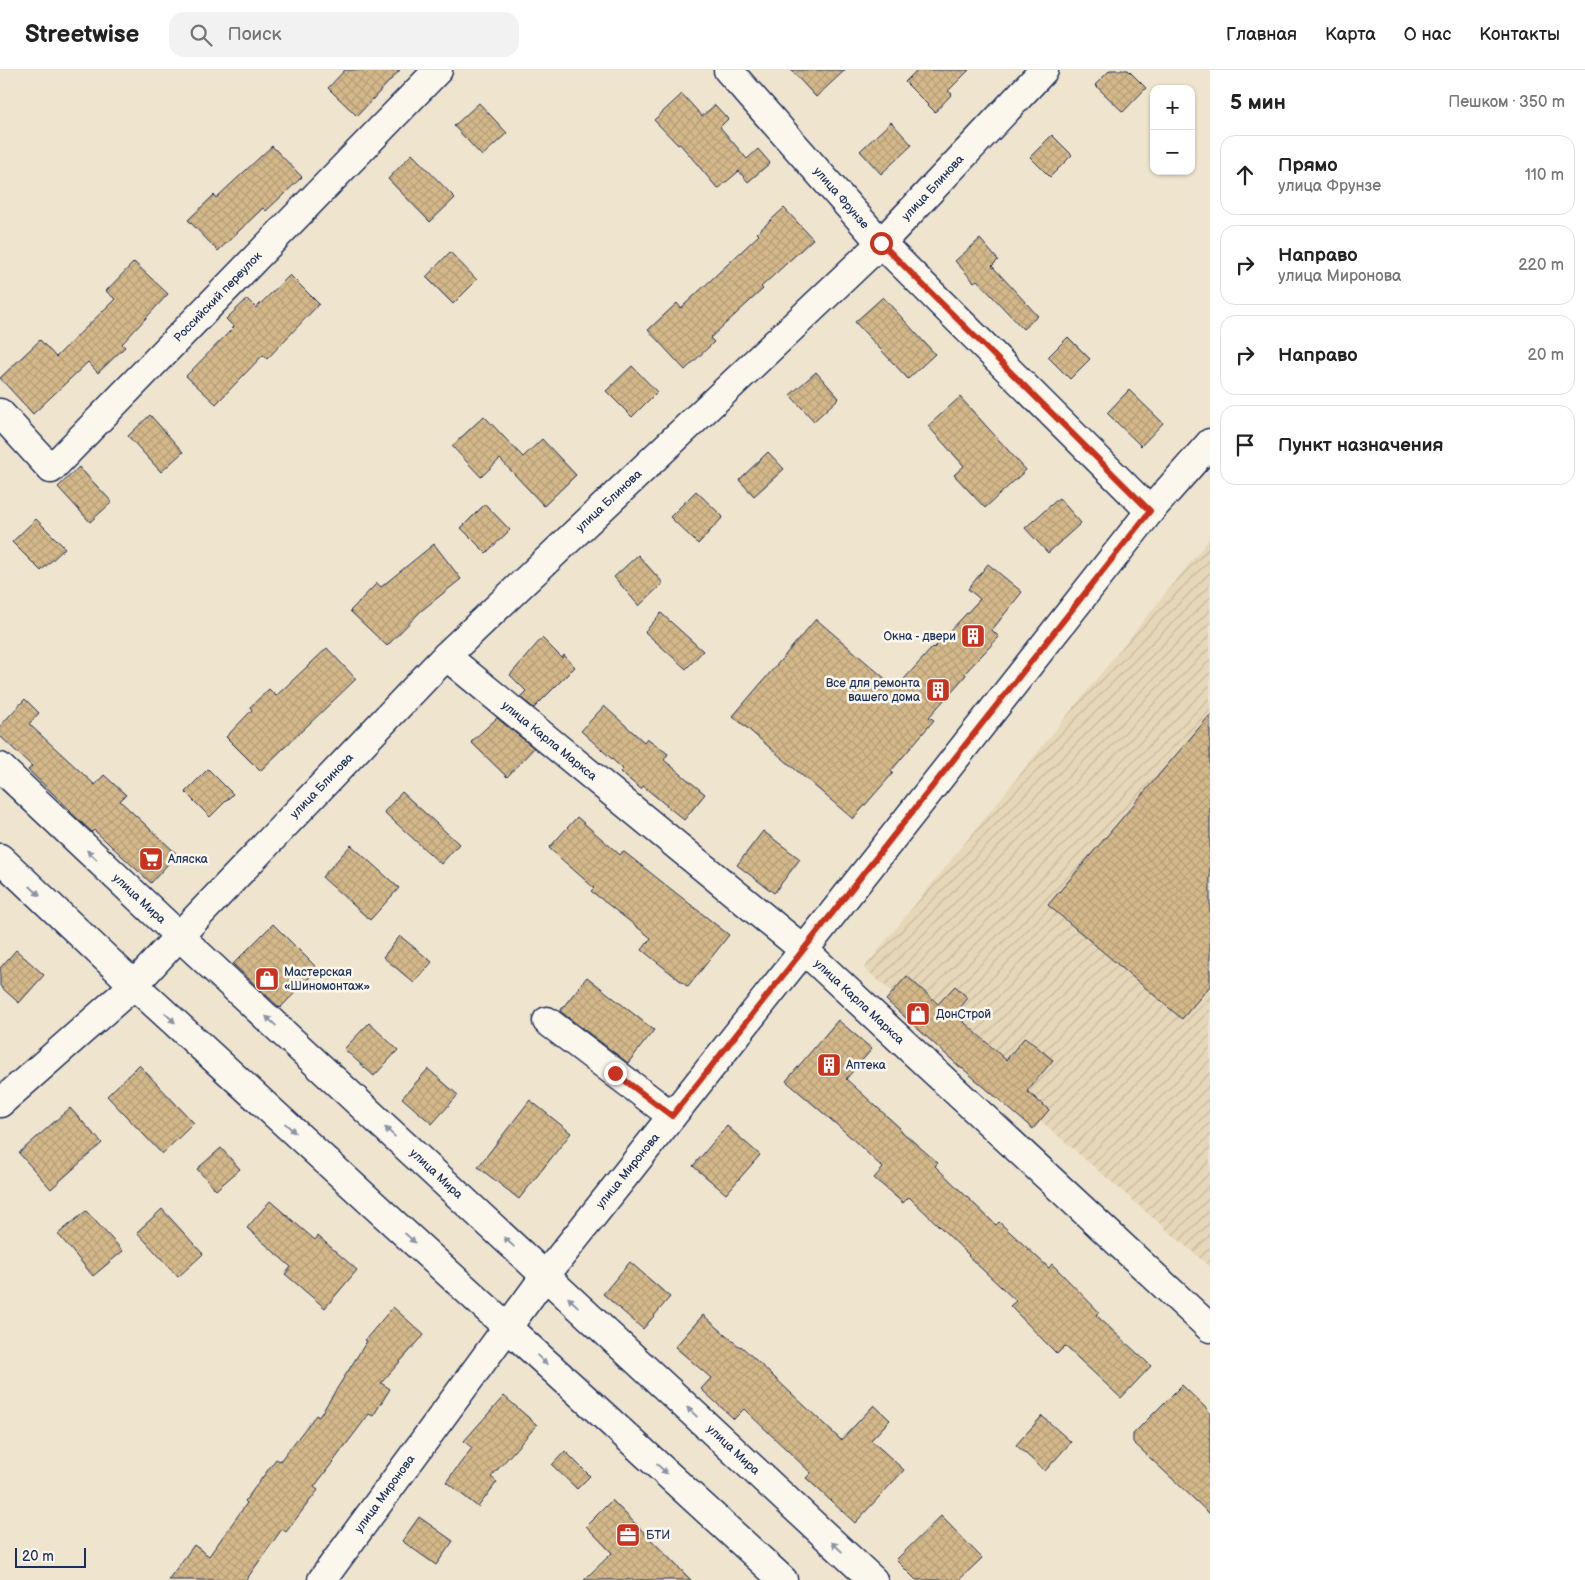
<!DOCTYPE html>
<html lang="ru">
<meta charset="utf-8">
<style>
body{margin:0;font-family:"Balsamiq Sans",sans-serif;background:#f2f2f2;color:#222}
.controls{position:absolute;right:15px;top:15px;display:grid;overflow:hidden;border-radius:10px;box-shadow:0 1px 4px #0004}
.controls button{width:45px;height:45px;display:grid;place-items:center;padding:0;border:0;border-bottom:1px solid #e0e0e0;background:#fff;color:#222;font:25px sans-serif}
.scale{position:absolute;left:15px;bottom:12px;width:71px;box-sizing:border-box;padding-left:5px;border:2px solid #1b2f5e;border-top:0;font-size:14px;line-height:18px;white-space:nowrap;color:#1b2f5e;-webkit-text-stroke:4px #fbf7ec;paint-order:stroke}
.stop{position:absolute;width:15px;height:15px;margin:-11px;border:4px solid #c8321e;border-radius:50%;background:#fff}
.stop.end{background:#c8321e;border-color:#fff;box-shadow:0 1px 5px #0008}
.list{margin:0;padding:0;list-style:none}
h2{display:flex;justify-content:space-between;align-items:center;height:65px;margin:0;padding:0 20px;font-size:21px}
h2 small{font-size:16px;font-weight:400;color:#767676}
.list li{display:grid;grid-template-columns:32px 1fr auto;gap:15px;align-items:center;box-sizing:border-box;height:80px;margin:0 10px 10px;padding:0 10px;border:1px solid #e0e0e0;border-radius:15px}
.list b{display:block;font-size:19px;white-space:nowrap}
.list p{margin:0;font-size:16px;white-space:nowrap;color:#767676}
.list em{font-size:16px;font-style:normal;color:#767676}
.icon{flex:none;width:28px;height:28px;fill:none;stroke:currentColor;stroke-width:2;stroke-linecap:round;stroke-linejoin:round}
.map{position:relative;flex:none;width:1210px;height:1510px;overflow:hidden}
header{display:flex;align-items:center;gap:30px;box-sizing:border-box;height:70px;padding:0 25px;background:#fff;border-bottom:1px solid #e0e0e0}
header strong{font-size:24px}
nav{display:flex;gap:28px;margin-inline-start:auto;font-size:18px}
.search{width:350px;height:45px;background:#f2f2f2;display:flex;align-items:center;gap:12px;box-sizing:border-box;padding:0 18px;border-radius:15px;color:#767676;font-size:19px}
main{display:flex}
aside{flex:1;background:#fff}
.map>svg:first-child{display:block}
.industrial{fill:url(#industrial-furrows)}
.building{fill:url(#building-cross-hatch);stroke:#1b2f5e}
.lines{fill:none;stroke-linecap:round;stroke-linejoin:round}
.minor-casing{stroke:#1b2f5e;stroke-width:31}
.minor{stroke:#fbf7ec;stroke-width:28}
.oneway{fill:#8b93a5}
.route{stroke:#c8321e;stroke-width:6}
.labels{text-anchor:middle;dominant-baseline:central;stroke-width:5;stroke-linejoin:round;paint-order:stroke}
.street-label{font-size:12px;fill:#1b2f5e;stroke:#fbf7ec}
.poi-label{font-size:12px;fill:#1b2f5e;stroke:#fbf7ec;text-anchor:start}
</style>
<header>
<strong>Streetwise</strong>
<div class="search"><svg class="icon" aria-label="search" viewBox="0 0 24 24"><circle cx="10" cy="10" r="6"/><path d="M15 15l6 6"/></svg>Поиск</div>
<nav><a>Главная</a><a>Карта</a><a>О нас</a><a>Контакты</a></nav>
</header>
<main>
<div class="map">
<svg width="1210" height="1510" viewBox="0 0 1210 1510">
<defs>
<pattern id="industrial-furrows" width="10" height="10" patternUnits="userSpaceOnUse" patternTransform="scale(1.25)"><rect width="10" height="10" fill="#e7d7b9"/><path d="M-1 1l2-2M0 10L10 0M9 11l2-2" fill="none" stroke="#c6b9a1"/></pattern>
<pattern id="building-cross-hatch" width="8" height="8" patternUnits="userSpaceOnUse" patternTransform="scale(1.25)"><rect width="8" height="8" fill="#d4b889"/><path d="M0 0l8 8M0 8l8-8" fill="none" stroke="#b59e79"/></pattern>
</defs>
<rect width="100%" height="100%" fill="#efe4ce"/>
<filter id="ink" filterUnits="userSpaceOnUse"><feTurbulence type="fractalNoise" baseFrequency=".02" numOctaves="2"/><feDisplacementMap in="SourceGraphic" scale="10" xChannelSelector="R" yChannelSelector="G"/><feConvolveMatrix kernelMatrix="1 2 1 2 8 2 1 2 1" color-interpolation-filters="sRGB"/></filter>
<g filter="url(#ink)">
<path class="industrial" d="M 1210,468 L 1210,1197 L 864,898 Z"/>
<g class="building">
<path d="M 345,0 L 400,0 L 357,46 L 328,18 Z"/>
<path d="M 791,0 L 845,0 L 816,27 Z"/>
<path d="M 917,0 L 969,0 L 948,21 L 952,24 L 935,42 L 905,12 Z"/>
<path d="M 1110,0 L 1128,0 L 1146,18 L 1123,42 L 1095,15 Z"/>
<path d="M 682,24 L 702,46 L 715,35 L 728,49 L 720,57 L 747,89 L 758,79 L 770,93 L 748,112 L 739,101 L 718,119 L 680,74 L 678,75 L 654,50 Z"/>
<path d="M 479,33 L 507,63 L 482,86 L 454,56 Z"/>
<path d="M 891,52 L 912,75 L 881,104 L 860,81 Z"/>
<path d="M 1052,65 L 1072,85 L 1050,107 L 1030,87 Z"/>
<path d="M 272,76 L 302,107 L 266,141 L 263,138 L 218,181 L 188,150 L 214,125 L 216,128 Z"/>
<path d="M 412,84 L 455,128 L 430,152 L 388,109 Z"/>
<path d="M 784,138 L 813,169 L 761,217 L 763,219 L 710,268 L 714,272 L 685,300 L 648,260 L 677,233 L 681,238 L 759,165 L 757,163 Z"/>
<path d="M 980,169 L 998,190 L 992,196 L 1038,246 L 1023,259 L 977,210 L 974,212 L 955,191 Z"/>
<path d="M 450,182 L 477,210 L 453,234 L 426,207 Z"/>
<path d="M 134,192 L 168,224 L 122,274 L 125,277 L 98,303 L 88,292 L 33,344 L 0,308 L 40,270 L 56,287 L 115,229 L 106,221 Z"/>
<path d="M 290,205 L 319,234 L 267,289 L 263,285 L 216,334 L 186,306 L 234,257 L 226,249 L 247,229 L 256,238 Z"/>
<path d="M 883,227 L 935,284 L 908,309 L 855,252 Z"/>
<path d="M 1068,267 L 1090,289 L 1070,309 L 1048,287 Z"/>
<path d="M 632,296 L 657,322 L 632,347 L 606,321 Z"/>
<path d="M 816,302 L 839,328 L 814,351 L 790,325 Z"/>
<path d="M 1129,320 L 1163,353 L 1141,376 L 1107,343 Z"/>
<path d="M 960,327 L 1026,400 L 985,438 L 954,405 L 964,396 L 928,356 Z"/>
<path d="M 150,345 L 183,382 L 161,402 L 128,366 Z"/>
<path d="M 484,346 L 523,387 L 542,369 L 576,405 L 544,436 L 500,389 L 481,407 L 452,376 Z"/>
<path d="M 768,382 L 784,399 L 754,426 L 739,410 Z"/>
<path d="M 79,397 L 112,432 L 90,452 L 58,417 Z"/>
<path d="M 696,421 L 723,447 L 698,474 L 670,447 Z"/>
<path d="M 1059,428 L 1081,453 L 1048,483 L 1025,458 Z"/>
<path d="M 485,434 L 510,460 L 486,483 L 461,458 Z"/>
<path d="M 36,449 L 65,478 L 41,501 L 12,472 Z"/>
<path d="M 434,474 L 461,509 L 421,541 L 387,576 L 350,541 L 377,513 L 381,517 Z"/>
<path d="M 638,485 L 663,513 L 639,536 L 614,507 Z"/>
<path d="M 988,494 L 1022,522 L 992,560 L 999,567 L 965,603 L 966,605 L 929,647 L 934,650 L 891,701 L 893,703 L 853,749 L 733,646 L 816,549 L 896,618 L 933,577 L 934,578 L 980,529 L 968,519 Z"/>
<path d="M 661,543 L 703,581 L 686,599 L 645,562 Z"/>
<path d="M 542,568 L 562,588 L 564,585 L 575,597 L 534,638 L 520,627 L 526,621 L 510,605 Z"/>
<path d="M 327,578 L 356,609 L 260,701 L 226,667 L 252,640 L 250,637 L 269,619 L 276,626 Z"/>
<path d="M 25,629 L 39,643 L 29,654 L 95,715 L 104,705 L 126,725 L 120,731 L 177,784 L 151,813 L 94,760 L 92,762 L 70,742 L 71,741 L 28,700 L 32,696 L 0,666 L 0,656 Z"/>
<path d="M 604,636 L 644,672 L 647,668 L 668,684 L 664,690 L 705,724 L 684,750 L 643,716 L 641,719 L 620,702 L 623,699 L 581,661 Z"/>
<path d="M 1210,645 L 1210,916 L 1182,949 L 1048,835 Z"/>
<path d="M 497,648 L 534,678 L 507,707 L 471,672 Z"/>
<path d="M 208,699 L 233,724 L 210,747 L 185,722 Z"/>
<path d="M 402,722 L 459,774 L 441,794 L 384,742 Z"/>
<path d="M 577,747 L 620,785 L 623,781 L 729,865 L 688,917 L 642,880 L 651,868 L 591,821 L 594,818 L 549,778 Z"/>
<path d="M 763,761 L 800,789 L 774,823 L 737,795 Z"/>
<path d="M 351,775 L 399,818 L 370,850 L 322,807 Z"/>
<path d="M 273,854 L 318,899 L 280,938 L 233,894 Z"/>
<path d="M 400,866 L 432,892 L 414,913 L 383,887 Z"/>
<path d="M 16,880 L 44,905 L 19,933 L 0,916 L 0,898 Z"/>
<path d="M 907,906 L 938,934 L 955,916 L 968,928 L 955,944 L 1006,990 L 1025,967 L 1053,990 L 1027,1021 L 1049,1040 L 1033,1059 L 962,998 L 962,999 L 886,930 Z"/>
<path d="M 587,907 L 654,960 L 628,993 L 560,941 Z"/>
<path d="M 838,950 L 872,979 L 846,1009 L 900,1058 L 899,1059 L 938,1093 L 935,1096 L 996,1155 L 999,1152 L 1049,1198 L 1052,1194 L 1099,1242 L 1096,1245 L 1151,1296 L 1121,1328 L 1065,1276 L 1057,1284 L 1010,1236 L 1016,1231 L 968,1186 L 969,1185 L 909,1127 L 903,1133 L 874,1108 L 883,1098 L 844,1061 L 786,1011 Z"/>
<path d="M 369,953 L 398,980 L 374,1006 L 344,979 Z"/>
<path d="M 139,995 L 194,1053 L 162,1084 L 107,1026 Z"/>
<path d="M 428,999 L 458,1025 L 432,1054 L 402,1028 Z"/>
<path d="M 530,1030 L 571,1063 L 519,1129 L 478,1097 Z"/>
<path d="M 70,1038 L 102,1073 L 51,1119 L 19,1083 Z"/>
<path d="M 727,1056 L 760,1085 L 726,1124 L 693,1096 Z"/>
<path d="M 221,1078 L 240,1099 L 216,1120 L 197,1099 Z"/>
<path d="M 270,1131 L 315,1170 L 318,1166 L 357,1200 L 325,1238 L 285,1204 L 291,1197 L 247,1158 Z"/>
<path d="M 162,1139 L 203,1184 L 178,1207 L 137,1162 Z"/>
<path d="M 86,1141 L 123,1181 L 93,1206 L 58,1164 Z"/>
<path d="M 630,1192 L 670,1227 L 643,1259 L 603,1224 Z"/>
<path d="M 393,1237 L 424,1265 L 381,1313 L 390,1319 L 373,1346 L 369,1344 L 314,1417 L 318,1420 L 286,1462 L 282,1459 L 246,1510 L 168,1510 L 194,1475 L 209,1486 L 247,1433 L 245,1431 L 276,1389 L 280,1391 L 316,1345 L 319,1347 L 367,1271 L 365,1270 Z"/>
<path d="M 703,1245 L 740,1277 L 741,1276 L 841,1370 L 874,1335 L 890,1350 L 871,1370 L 904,1400 L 855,1453 L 806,1408 L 811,1403 L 744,1339 L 734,1349 L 701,1319 L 711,1308 L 675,1277 Z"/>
<path d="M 1182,1315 L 1210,1342 L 1210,1444 L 1133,1372 L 1133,1364 Z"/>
<path d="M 504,1326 L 537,1355 L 491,1407 L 497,1412 L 478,1437 L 446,1412 L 472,1378 L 464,1371 Z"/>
<path d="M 1042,1346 L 1071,1372 L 1045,1401 L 1016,1375 Z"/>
<path d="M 565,1381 L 590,1406 L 577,1419 L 552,1395 Z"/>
<path d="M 612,1430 L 691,1510 L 584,1510 L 612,1483 L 586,1456 Z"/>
<path d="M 941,1446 L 982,1488 L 959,1510 L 916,1510 L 896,1490 Z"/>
<path d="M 419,1447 L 453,1471 L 436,1495 L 402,1471 Z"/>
</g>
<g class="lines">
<defs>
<g id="minor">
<path d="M 728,0 L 881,173 L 1150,441"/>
<path d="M 0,343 L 51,399 L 438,0"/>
<path d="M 446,586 L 804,880 L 1210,1258"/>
<path d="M 0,697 L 179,866 L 873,1510"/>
<path d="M 0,788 L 134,915 L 783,1510"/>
<path d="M 547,951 L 672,1046"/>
<path d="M 0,1033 L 134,915 L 179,866 L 446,586 L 881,173 L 1044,0"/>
<path d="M 322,1510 L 545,1206 L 804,880 L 1150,441 L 1210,373"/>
</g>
</defs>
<use href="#minor" class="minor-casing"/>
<use href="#minor" class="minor"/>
</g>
<defs><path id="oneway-solid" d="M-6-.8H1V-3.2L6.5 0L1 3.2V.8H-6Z" transform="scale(1.25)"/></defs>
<g class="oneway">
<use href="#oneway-solid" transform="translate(92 785) rotate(-137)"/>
<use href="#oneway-solid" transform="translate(35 821) rotate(43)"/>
<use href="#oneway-solid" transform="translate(170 948) rotate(43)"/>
<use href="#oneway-solid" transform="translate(271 951) rotate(-137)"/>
<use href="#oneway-solid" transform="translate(290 1058) rotate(43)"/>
<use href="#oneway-solid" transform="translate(390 1062) rotate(-137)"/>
<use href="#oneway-solid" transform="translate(410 1168) rotate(43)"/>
<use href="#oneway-solid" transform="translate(509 1172) rotate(-137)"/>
<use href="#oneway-solid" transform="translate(573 1232) rotate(-137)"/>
<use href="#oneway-solid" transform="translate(542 1290) rotate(43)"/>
<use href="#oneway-solid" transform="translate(692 1342) rotate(-137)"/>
<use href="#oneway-solid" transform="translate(662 1399) rotate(43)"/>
<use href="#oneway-solid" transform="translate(837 1477) rotate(-137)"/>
</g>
</g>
<g class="lines" filter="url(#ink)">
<path class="route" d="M 615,1003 L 672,1046 L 1150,441 L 881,173"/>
</g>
<defs>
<symbol id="building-square" viewBox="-11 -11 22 22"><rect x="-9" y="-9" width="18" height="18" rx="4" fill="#c8321e" stroke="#fbf7ec"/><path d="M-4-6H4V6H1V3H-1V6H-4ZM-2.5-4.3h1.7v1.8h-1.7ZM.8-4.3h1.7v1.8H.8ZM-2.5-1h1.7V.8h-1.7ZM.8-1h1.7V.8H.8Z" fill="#fff"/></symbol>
<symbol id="supermarket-square" viewBox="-11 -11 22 22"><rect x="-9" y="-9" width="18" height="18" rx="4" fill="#c8321e" stroke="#fbf7ec"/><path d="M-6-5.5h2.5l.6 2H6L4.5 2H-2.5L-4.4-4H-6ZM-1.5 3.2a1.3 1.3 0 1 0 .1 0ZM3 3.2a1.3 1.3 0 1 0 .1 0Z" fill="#fff"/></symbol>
<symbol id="shop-square" viewBox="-11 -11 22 22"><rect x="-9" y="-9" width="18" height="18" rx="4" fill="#c8321e" stroke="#fbf7ec"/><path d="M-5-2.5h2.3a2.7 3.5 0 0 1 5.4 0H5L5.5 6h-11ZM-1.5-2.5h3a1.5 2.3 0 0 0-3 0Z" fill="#fff"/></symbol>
<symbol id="office-square" viewBox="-11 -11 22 22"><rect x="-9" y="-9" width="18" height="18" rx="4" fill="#c8321e" stroke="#fbf7ec"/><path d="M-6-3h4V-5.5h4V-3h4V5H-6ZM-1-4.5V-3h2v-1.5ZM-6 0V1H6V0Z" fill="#fff"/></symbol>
</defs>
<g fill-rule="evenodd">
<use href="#building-square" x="959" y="552" width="28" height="28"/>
<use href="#building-square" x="924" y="606" width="28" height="28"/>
<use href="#supermarket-square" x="137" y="775" width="28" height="28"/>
<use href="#shop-square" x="253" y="895" width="28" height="28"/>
<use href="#shop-square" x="904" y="930" width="28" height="28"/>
<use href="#building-square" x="815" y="981" width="28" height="28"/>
<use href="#office-square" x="614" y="1451" width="28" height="28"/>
</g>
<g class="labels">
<g class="street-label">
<text transform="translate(933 118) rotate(-47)">улица Блинова</text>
<text transform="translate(841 128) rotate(49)">улица Фрунзе</text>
<text transform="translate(218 227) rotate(-46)">Российский переулок</text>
<text transform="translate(609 431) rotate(-43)">улица Блинова</text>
<text transform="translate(549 671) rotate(39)">улица Карла Маркса</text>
<text transform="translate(322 716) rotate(-46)">улица Блинова</text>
<text transform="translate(139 829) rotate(43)">улица Мира</text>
<text transform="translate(859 932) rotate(43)">улица Карла Маркса</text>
<text transform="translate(628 1101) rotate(-51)">улица Миронова</text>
<text transform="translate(436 1104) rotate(43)">улица Мира</text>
<text transform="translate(733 1380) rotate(43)">улица Мира</text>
<text transform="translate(385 1424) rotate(-54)">улица Миронова</text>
</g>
<g class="poi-label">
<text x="956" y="566" text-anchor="end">Окна - двери</text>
<text x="920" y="613" text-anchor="end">Все для ремонта<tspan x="920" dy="14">вашего дома</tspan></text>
<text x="168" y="789">Аляска</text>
<text x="284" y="902">Мастерская<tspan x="284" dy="14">«Шиномонтаж»</tspan></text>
<text x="936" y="944">ДонСтрой</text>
<text x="846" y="995">Аптека</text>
<text x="646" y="1465">БТИ</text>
</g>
</g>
</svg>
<div class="controls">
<button>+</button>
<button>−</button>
</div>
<div class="scale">20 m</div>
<div class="stop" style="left:881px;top:173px"></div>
<div class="stop end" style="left:615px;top:1003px"></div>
</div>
<aside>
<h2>5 мин<small>Пешком · 350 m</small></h2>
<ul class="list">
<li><svg class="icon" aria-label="ahead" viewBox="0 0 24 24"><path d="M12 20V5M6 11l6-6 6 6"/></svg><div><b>Прямо</b><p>улица Фрунзе</p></div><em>110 m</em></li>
<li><svg class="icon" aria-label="right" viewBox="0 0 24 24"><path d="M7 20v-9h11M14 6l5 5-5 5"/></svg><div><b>Направо</b><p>улица Миронова</p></div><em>220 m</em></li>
<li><svg class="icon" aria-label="right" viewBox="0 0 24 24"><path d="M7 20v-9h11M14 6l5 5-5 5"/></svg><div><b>Направо</b></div><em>20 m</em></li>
<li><svg class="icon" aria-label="arrive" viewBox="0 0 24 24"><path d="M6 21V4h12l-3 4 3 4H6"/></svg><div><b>Пункт назначения</b></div></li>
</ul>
</aside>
</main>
